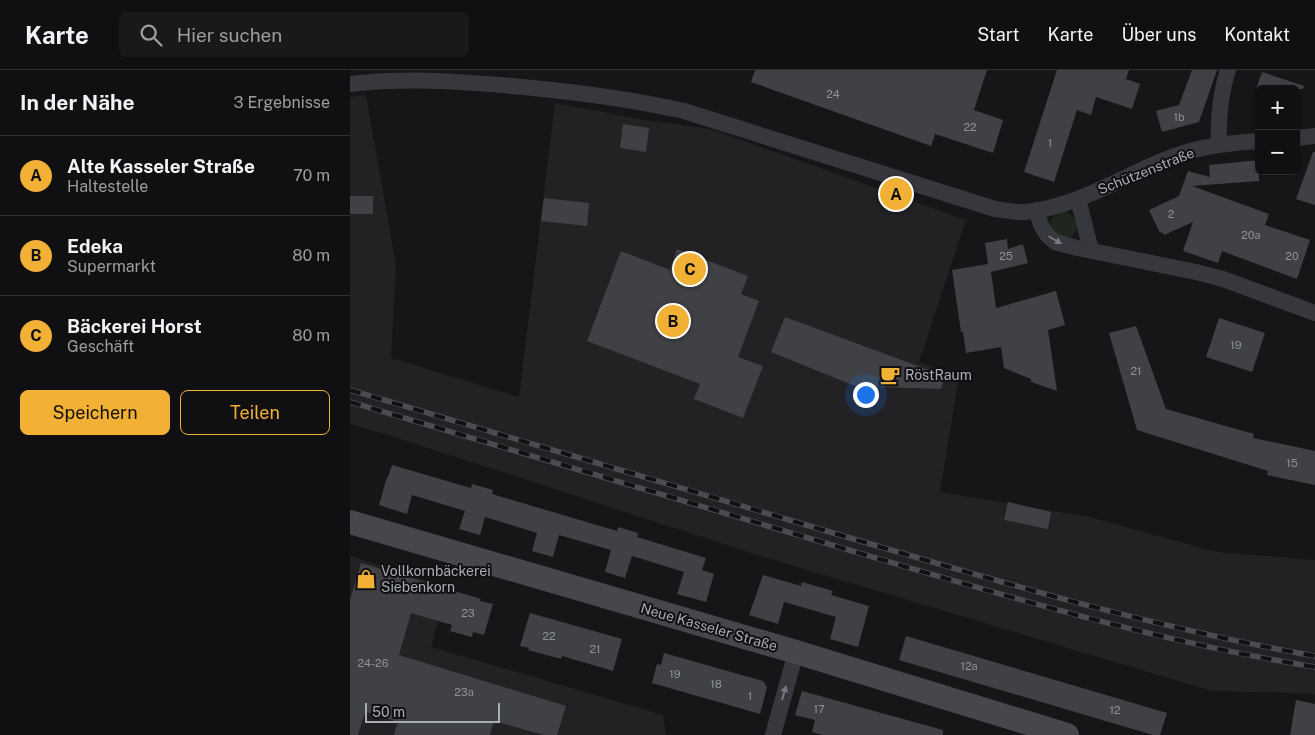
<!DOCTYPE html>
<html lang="de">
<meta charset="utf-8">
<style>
body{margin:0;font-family:"Public Sans",sans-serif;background:#19191b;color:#f1f3f6}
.controls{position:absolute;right:15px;top:15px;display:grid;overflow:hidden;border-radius:8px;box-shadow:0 1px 4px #0004}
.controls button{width:45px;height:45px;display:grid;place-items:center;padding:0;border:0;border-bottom:1px solid #303032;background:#101012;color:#f1f3f6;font:25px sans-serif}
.scale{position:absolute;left:15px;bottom:12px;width:135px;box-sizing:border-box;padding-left:5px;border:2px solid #a8adb8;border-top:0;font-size:14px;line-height:18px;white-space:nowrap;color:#a8adb8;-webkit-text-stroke:4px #111113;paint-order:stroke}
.you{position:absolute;left:515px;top:324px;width:18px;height:18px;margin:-12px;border:4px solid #fff;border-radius:50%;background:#1a73e8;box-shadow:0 0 0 8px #1a73e833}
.badge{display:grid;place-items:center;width:32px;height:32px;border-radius:50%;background:#f2b134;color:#111;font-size:16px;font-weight:700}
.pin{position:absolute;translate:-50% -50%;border:2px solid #fff;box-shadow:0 1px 5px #0006}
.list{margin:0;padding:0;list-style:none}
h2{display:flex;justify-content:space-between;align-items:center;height:65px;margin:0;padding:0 20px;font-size:21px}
h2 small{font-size:16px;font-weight:400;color:#9c9d9f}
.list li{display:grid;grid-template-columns:32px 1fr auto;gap:15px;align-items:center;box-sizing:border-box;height:80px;padding:0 20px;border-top:1px solid #303032}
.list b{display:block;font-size:19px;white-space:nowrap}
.list p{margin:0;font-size:16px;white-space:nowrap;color:#9c9d9f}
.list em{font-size:16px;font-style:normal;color:#9c9d9f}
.actions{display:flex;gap:10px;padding:15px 20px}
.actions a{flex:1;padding:11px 0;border:1px solid #f2b134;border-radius:8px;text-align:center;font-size:18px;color:#f2b134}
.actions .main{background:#f2b134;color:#111}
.icon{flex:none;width:28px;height:28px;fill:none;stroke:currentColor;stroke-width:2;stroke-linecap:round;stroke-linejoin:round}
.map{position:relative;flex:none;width:965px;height:665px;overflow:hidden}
header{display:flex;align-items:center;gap:30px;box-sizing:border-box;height:70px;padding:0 25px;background:#101012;border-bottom:1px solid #303032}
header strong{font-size:24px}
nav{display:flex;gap:28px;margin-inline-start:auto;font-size:18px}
.search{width:350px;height:45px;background:#19191b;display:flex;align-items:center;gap:12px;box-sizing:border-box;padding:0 18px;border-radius:8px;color:#9c9d9f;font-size:19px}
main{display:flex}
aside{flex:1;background:#101012}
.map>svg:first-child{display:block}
.built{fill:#222225}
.green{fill:#1e261f}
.building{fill:#404145}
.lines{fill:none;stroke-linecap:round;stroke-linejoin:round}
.minor{stroke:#37383d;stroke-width:16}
.secondary{stroke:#45474d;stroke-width:24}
.rail-casing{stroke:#4a4c52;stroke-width:5.5}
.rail{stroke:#111113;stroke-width:4;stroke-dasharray:11;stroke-linecap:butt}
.oneway{fill:#757881}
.labels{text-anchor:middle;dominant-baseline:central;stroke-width:4;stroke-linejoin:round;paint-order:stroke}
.number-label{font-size:11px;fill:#8e929b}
.street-label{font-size:14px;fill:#a8adb8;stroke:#111113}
.poi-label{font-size:14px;fill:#a8adb8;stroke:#111113;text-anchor:start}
</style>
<header>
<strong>Karte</strong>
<div class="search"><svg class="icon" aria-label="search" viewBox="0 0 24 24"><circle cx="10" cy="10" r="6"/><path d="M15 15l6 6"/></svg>Hier suchen</div>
<nav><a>Start</a><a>Karte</a><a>Über uns</a><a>Kontakt</a></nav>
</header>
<main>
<aside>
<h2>In der Nähe<small>3 Ergebnisse</small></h2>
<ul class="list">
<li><span class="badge">A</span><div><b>Alte Kasseler Straße</b><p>Haltestelle</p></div><em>70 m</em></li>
<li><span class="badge">B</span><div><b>Edeka</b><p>Supermarkt</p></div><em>80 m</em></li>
<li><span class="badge">C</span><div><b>Bäckerei Horst</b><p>Geschäft</p></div><em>80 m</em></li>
</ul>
<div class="actions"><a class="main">Speichern</a><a>Teilen</a></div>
</aside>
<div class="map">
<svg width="965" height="665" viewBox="0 0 965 665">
<rect width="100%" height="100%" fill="#161618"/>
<g class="built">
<path d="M 16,25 L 46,196 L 41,288 L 169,327 L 205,33 L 294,50 L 361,59 L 616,150 L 569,292 L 609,306 L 590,422 L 739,447 L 866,482 L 965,490 L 965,625 L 951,623 L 862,621 L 410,486 L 48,368 L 0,354 L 0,27 Z"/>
<path d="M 0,486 L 98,517 L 81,577 L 313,645 L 316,665 L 0,665 Z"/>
</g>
<path class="green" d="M 713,141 C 722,144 726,149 727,159 L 721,167 L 713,169 L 700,157 C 700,149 704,143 713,141 Z"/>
<g class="building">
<path d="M 405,0 L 637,0 L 624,40 L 653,50 L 643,83 L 585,64 L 581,76 L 401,12 Z"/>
<path d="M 707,0 L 779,0 L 776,9 L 790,14 L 782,39 L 746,27 L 741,45 L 727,40 L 704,112 L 674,102 Z"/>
<path d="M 842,0 L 867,0 L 849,52 L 812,62 L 806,41 L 829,35 Z"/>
<path d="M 912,2 L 954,16 L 953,19 L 906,19 Z"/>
<path d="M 273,54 L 299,58 L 296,82 L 270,78 Z"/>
<path d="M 963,82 L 965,82 L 965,135 L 946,129 Z"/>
<path d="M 909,90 L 909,111 L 842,116 L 919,144 L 915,155 L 960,170 L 947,209 L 872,181 L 868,193 L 833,181 L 843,152 L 814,165 L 812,162 L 810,163 L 799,140 L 829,126 L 838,101 L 860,107 L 859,95 Z"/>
<rect x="0" y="126" width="23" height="18"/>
<path d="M 194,128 L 239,133 L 237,156 L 191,151 Z"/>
<path d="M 657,169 L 658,179 L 673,174 L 678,193 L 641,202 L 646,238 L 706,221 L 715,255 L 698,260 L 707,321 L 681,312 L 681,309 L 654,298 L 651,277 L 616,283 L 613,262 L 611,262 L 602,200 L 638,194 L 635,173 Z"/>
<path d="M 327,179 L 398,206 L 391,224 L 409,231 L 388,287 L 413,296 L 393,348 L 344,329 L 350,314 L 237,271 L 271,181 L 320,200 Z"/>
<path d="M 435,247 L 595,306 L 591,319 L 505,316 L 421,282 Z"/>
<path d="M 869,248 L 915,263 L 902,302 L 856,287 Z"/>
<path d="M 786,256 L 816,339 L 904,364 L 903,368 L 965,381 L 965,415 L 917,405 L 918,401 L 787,360 L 759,263 Z"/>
<path d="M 42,395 L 121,418 L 122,414 L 143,420 L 142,424 L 267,461 L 268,457 L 288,463 L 287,467 L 356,488 L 352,500 L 364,504 L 356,532 L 327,524 L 334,502 L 282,486 L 275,508 L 255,502 L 261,480 L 209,465 L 203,487 L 182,481 L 187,463 L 135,447 L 130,465 L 109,459 L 115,441 L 62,425 L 57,444 L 29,435 L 37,407 L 38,407 Z"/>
<path d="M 658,432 L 701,442 L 698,459 L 654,450 Z"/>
<path d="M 11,493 L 131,529 L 130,531 L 143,534 L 134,565 L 123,562 L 122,567 L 100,561 L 102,555 L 61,543 L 49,585 L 216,636 L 207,665 L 194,665 L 144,651 L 140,665 L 44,665 L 48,652 L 15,642 L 8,665 L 0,665 L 0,530 Z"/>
<path d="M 413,505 L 451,516 L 452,512 L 483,521 L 481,525 L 519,536 L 508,577 L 480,569 L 486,547 L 434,532 L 428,554 L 399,545 Z"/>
<path d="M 180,543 L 272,569 L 263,601 L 212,586 L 211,589 L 178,580 L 179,578 L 170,576 Z"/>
<path d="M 556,566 L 817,643 L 810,665 L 803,665 L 549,590 Z"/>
<path d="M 314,583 L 413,611 L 417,617 L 410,644 L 302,613 L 307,594 L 311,595 Z"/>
<path d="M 452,621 L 593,660 L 593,665 L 472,665 L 462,662 L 465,650 L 445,645 Z"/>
<path d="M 946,630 L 965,634 L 965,665 L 940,665 Z"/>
</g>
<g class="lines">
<g class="minor">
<path d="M 0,14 C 61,7 122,12 183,18 C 234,23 284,30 334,41 L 645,139 C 655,140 666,143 675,142 C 728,137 774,105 822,87 C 851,76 879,73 909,71"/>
<path d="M 946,68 L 965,66"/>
<path d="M 869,74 C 868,48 870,24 878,0"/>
<path d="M 728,129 L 741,180"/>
<path d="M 686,140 L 691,155 L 697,165 L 705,172 L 727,178 L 846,202 L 873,209 L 965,243"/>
<path d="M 423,665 L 446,582"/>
</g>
<path class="secondary" d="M 0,452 L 446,582 L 717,665"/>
<defs>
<g id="rail">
<path d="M 0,320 C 154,366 309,411 463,457 C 629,506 794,556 965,586"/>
<path d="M 0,332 C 164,380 328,429 492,478 C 648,524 804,571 965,597"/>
</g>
</defs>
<use href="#rail" class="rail-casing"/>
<use href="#rail" class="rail"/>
</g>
<defs><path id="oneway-solid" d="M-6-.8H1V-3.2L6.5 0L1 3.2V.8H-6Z" transform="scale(1.25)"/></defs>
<g class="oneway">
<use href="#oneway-solid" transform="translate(705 170) rotate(30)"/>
<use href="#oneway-solid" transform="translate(434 623) rotate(-74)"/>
</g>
<defs>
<symbol id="cafe-bare" viewBox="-9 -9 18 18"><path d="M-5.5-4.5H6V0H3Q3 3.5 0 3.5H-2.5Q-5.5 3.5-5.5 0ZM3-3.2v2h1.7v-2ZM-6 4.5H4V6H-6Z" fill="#f2b134" stroke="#111113" stroke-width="2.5" paint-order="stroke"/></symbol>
<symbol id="shop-bare" viewBox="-9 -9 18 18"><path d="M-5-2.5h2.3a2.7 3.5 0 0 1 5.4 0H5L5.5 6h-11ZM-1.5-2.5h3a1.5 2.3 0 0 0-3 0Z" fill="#f2b134" stroke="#111113" stroke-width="2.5" paint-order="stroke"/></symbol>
</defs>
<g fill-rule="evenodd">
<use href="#cafe-bare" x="526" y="291" width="28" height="28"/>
<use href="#shop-bare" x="2" y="495" width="28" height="28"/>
</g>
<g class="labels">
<g class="number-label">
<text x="483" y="24">24</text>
<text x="829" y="47">1b</text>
<text x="620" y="57">22</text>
<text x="700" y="73">1</text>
<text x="821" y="144">2</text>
<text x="901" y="165">20a</text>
<text x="656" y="186">25</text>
<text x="942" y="186">20</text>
<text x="886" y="275">19</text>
<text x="786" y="301">21</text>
<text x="942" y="393">15</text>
<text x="118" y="543">23</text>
<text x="199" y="566">22</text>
<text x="245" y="579">21</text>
<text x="23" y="593">24-26</text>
<text x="619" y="596">12a</text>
<text x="325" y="604">19</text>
<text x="366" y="614">18</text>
<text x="114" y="622">23a</text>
<text x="400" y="626">1</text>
<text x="469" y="639">17</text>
<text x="765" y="640">12</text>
</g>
<g class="street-label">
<text transform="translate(796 101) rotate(-22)">Schützenstraße</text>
<text transform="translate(359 557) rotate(16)">Neue Kasseler Straße</text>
</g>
<g class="poi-label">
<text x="555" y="305">RöstRaum</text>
<text x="31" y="501">Vollkornbäckerei<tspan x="31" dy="16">Siebenkorn</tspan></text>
</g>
</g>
</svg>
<div class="controls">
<button>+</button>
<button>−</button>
</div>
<div class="scale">50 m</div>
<div class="you"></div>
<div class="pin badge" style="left:546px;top:124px">A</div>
<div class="pin badge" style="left:323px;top:251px">B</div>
<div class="pin badge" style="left:340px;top:199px">C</div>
</div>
</main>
